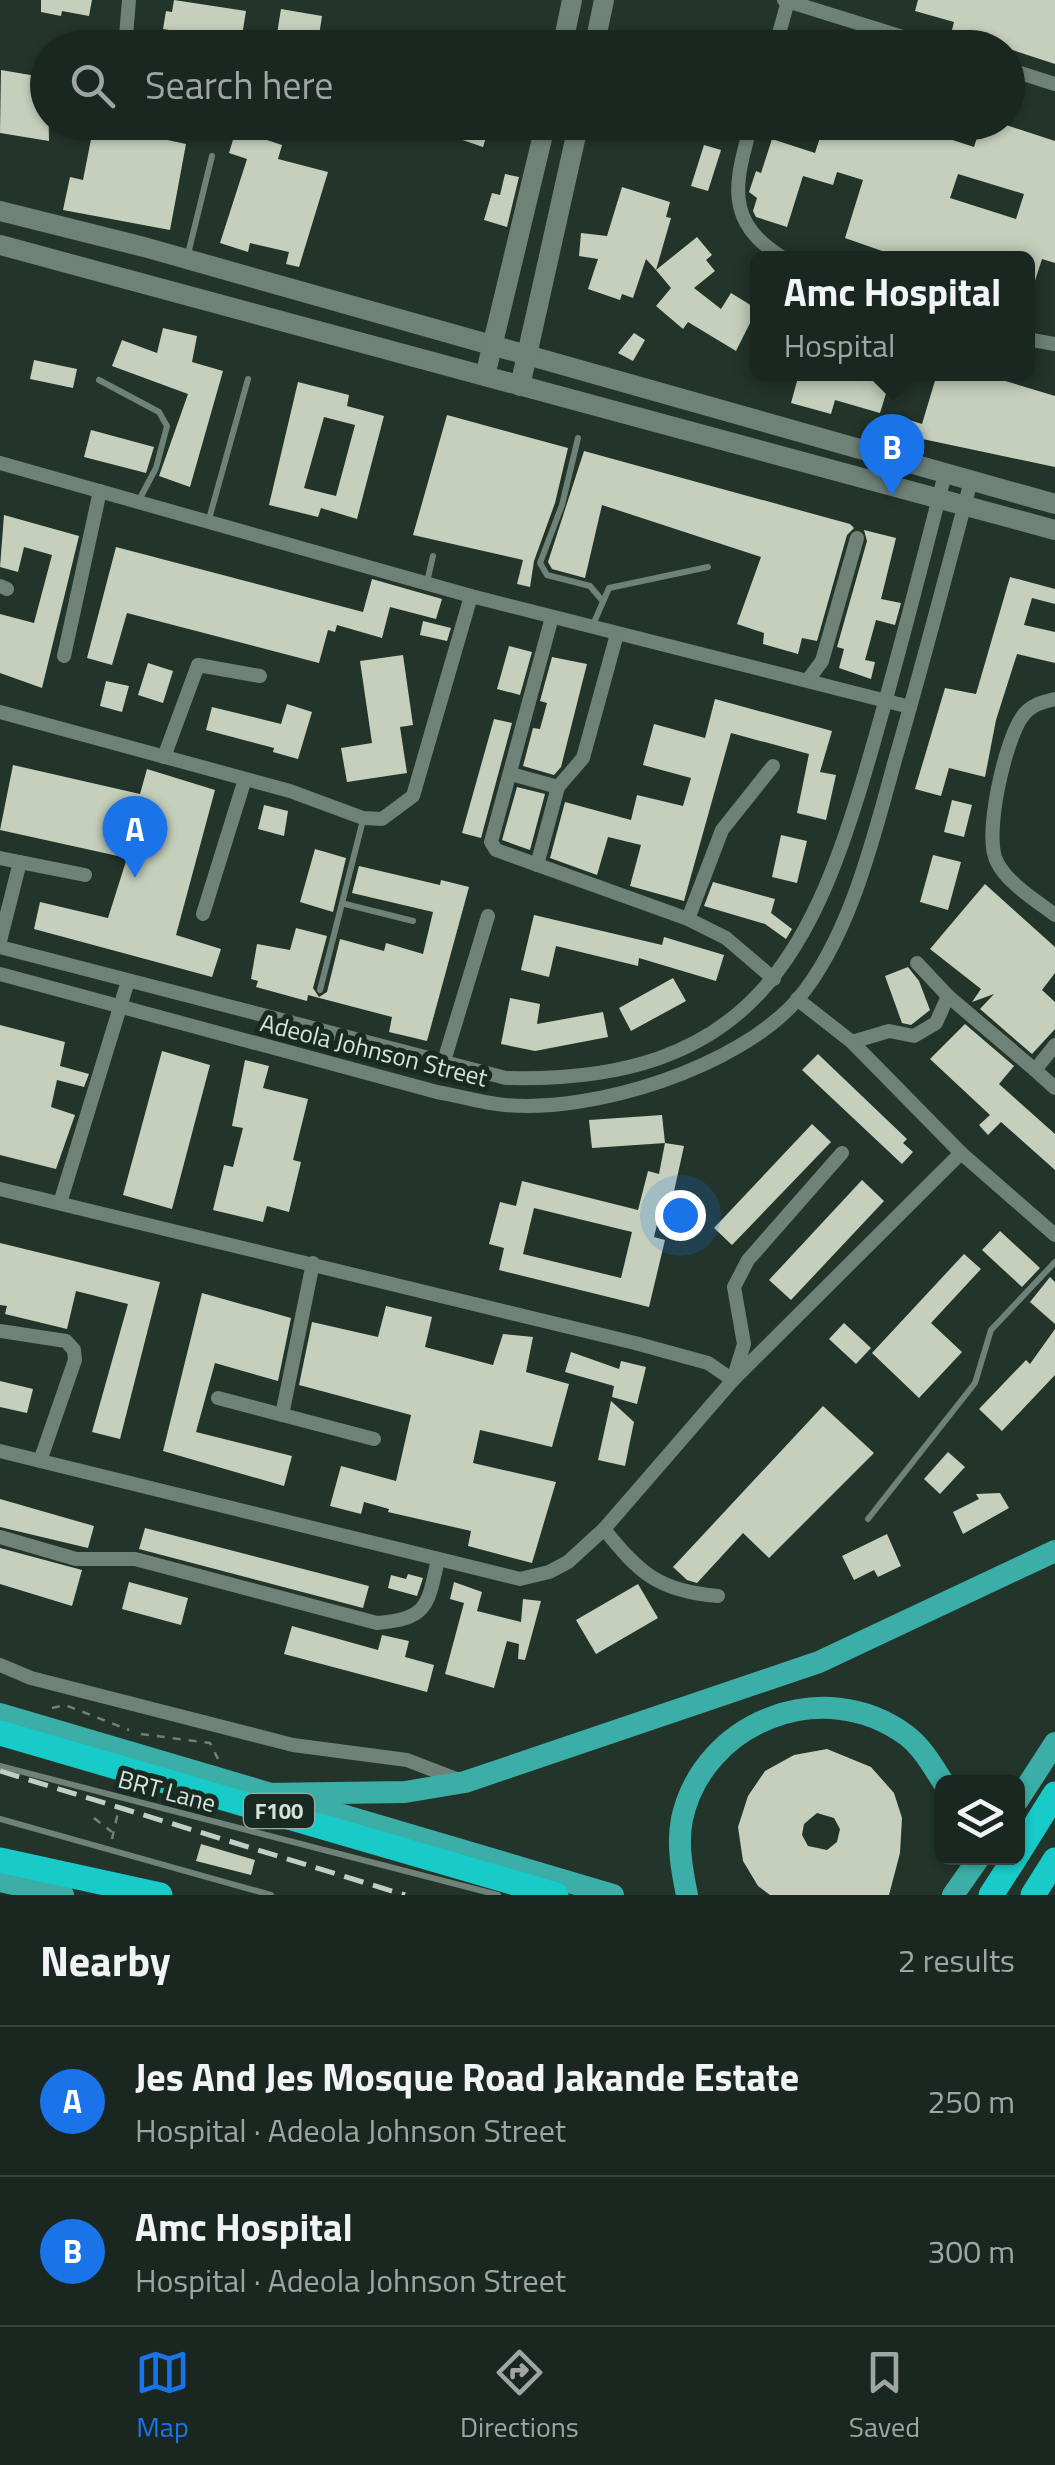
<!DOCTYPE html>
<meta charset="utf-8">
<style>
body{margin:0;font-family:"Titillium Web",sans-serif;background:#27332d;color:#f1f3f6}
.controls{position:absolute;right:30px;bottom:30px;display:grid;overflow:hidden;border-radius:15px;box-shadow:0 2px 8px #0004}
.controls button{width:90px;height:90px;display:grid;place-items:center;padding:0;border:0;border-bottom:2px solid #38443e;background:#1a2720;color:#f1f3f6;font:50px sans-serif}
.you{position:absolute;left:680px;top:1215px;width:35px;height:35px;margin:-25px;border:8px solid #fff;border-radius:50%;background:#1a73e8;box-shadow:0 0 0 15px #1a73e833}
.badge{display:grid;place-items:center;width:65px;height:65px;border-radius:50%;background:#1a73e8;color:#fff;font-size:32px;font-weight:700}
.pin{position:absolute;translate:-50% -82px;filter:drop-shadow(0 2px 5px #0008)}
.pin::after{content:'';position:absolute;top:52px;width:35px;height:30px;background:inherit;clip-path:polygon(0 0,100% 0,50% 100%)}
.popup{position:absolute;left:750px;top:251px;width:285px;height:130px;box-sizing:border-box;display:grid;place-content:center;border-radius:15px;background:#1a2720;filter:drop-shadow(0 2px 8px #0005);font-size:32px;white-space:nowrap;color:#9fa5a5}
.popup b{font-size:38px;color:#f1f3f6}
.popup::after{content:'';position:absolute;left:50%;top:100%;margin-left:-20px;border:20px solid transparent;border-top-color:#1a2720}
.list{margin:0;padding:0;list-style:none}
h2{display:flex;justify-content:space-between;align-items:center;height:130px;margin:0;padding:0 40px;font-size:42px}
h2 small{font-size:32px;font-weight:400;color:#9fa5a5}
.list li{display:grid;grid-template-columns:65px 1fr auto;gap:30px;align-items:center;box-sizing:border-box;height:150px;padding:0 40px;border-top:2px solid #38443e}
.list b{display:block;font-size:38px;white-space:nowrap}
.list p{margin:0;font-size:32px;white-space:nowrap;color:#9fa5a5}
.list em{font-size:32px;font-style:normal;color:#9fa5a5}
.icon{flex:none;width:55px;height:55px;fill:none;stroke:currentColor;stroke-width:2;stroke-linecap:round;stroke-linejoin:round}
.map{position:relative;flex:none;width:1055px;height:1895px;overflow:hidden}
.search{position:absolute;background:#1a2720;box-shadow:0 2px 8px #0004;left:30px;right:30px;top:30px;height:110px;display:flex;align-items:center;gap:25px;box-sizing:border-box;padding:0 35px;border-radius:55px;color:#9fa5a5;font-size:38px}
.sheet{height:430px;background:#1a2720}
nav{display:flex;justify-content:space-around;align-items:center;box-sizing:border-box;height:140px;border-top:2px solid #38443e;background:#1a2720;font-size:28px;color:#9fa5a5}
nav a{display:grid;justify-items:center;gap:5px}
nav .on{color:#1a73e8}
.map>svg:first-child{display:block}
.building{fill:#c5cfbc;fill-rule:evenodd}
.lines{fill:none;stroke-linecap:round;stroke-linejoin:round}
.path{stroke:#718078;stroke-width:2.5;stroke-dasharray:8 8;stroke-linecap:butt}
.lane{stroke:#6f8278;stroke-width:6}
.street{stroke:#6f8278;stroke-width:14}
.secondary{stroke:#6f8278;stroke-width:20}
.primary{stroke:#3baea8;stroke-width:22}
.highway{stroke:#18cbc8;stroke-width:25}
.rail{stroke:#c2cdc7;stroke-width:5;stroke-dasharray:20 10;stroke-linecap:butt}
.labels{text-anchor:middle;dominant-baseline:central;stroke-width:10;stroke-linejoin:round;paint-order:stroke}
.shield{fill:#192a22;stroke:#9eaba4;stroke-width:2.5}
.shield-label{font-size:22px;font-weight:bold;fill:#d7e2dc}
.street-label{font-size:25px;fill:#d7e2dc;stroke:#192a22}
</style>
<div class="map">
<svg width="1055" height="1895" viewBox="0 0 1055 1895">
<rect width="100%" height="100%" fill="#23342b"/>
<g class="building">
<path d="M 41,0 L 92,0 L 89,16 L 62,11 L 61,16 L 41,12 Z"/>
<path d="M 174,0 L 246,11 L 240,48 L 167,41 L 169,30 L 163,29 L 166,11 L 172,12 Z"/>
<path d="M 918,0 L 1055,0 L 1055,64 L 952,30 L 954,22 L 915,11 Z"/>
<path d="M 281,9 L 322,16 L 317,48 L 275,46 Z"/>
<path d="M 1,70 L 48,78 L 49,141 L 0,133 Z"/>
<path d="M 452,122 L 491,122 L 483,147 L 448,135 Z"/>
<path d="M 825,122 L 924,122 L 922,130 L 974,147 L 982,122 L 997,122 L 1055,141 L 1055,263 L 1042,259 L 1030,296 L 1027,258 L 902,258 L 845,238 L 863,180 L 837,172 L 833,185 L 803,176 L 787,227 L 756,217 L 753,211 L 757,198 L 749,192 L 756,171 L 761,173 L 772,139 L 815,153 ZM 958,174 L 1024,194 L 1016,219 L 950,198 Z"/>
<path d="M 94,124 L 186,144 L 170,230 L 63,210 L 70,177 L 83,180 Z"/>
<path d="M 236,130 L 282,145 L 278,159 L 328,172 L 299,267 L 286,264 L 289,252 L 250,243 L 248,252 L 220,243 L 247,159 L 229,153 Z"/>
<path d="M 704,145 L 721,150 L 708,191 L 691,186 Z"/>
<path d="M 505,174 L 519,177 L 507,227 L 484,220 L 492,193 L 500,195 Z"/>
<path d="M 622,187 L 670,202 L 666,217 L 671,218 L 656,270 L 646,259 L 633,298 L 622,294 L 620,300 L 588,289 L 598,259 L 579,256 L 581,233 L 607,236 Z"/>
<path d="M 697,237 L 712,255 L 706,260 L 715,271 L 694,288 L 721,309 L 731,293 L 757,309 L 736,351 L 688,322 L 683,329 L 656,306 L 671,288 L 656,270 Z"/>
<path d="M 163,328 L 197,336 L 192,362 L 223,371 L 190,487 L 159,476 L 188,394 L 112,366 L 122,340 L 157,353 Z"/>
<path d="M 634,333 L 645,340 L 633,361 L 618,353 Z"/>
<path d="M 34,360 L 77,369 L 73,388 L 30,379 Z"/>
<path d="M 799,374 L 892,374 L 880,413 L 835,400 L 831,414 L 791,403 Z"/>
<path d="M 937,374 L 982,374 L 1055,396 L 1055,467 L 899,434 L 903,418 L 922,424 Z"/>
<path d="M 298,382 L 349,395 L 347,406 L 384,416 L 357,519 L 321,508 L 318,517 L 269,505 ZM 324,417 L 355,425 L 336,496 L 304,488 Z"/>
<path d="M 447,415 L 568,448 L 555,503 L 534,561 L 530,587 L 517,584 L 523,560 L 413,535 Z"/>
<path d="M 91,430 L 154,447 L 146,473 L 84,457 Z"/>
<path d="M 584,451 L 850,524 L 854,528 L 847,535 L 817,641 L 802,638 L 798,654 L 763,644 L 764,633 L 737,624 L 761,557 L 602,505 L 585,578 L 552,569 L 548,562 Z"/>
<path d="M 4,515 L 79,536 L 42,688 L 0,673 L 0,614 L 34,623 L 52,555 L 24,547 L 18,572 L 0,567 Z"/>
<path d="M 864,530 L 896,538 L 881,599 L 901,603 L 895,625 L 876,620 L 865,660 L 875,662 L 871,679 L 839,668 L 844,649 L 837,647 L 867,541 Z"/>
<path d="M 116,547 L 363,612 L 372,579 L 442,599 L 436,619 L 390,607 L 382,638 L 337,625 L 335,632 L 328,630 L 319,663 L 127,613 L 112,665 L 87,658 Z"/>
<path d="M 1010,577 L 1055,589 L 1055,604 L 1032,598 L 1024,625 L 1055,632 L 1055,663 L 1017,654 L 996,720 L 985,777 L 949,768 L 941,796 L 915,789 L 945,688 L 976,694 Z"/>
<path d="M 423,621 L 451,628 L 447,641 L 420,635 Z"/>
<path d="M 509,646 L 532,652 L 520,695 L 497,689 Z"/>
<path d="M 403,655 L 413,725 L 400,727 L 407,773 L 347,782 L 341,748 L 372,743 L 360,661 Z"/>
<path d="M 552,657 L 587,664 L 561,767 L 554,775 L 523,766 L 533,728 L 540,729 L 547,703 L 540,701 Z"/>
<path d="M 148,663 L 173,671 L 163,703 L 138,695 Z"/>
<path d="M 106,681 L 129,686 L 122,712 L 100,706 Z"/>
<path d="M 715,699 L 832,731 L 820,772 L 836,775 L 826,820 L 797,813 L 809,754 L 731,733 L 684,901 L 630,886 L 641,845 L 608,837 L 597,875 L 550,858 L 565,802 L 631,820 L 637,795 L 683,806 L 691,778 L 643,765 L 654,724 L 705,738 Z"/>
<path d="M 287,704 L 312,712 L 298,759 L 273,752 L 274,748 L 206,730 L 212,707 L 281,724 Z"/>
<path d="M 494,719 L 512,723 L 481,838 L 462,833 Z"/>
<path d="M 13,765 L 140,794 L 147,769 L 215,790 L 176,935 L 221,949 L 212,977 L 34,929 L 40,902 L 108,918 L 127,858 L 0,830 Z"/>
<path d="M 517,787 L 545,794 L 530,850 L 502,840 Z"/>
<path d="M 952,800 L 972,805 L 964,837 L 944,832 Z"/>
<path d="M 264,805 L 288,811 L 284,836 L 258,829 Z"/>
<path d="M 781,835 L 807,841 L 797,883 L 772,877 Z"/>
<path d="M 315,849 L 346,858 L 333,912 L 300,902 Z"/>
<path d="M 933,855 L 961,862 L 948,910 L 920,902 Z"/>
<path d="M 359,866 L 440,885 L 441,880 L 469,887 L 427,1041 L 389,1032 L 392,1017 L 308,995 L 307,1001 L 256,987 L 258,981 L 251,979 L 257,944 L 290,950 L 296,928 L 327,936 L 313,988 L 319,997 L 327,992 L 340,939 L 384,951 L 386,943 L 423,954 L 433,912 L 352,893 Z"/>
<path d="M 713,882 L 775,899 L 771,913 L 792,929 L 786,939 L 765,924 L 704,906 Z"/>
<path d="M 985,884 L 1055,947 L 1055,973 L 1042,990 L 1055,1002 L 1055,1029 L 1032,1054 L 980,1009 L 994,994 L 972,1002 L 981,989 L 930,949 Z"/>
<path d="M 534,915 L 662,945 L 664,937 L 724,955 L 716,981 L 639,958 L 638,966 L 556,946 L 549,977 L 521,970 Z"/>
<path d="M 908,967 L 919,981 L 930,1010 L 911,1025 L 902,1023 L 885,976 Z"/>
<path d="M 673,978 L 686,1001 L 631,1031 L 619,1008 Z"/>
<path d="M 510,998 L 540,1004 L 537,1024 L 603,1012 L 608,1037 L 535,1051 L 501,1044 Z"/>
<path d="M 965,1024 L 1014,1066 L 999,1084 L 1055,1134 L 1055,1170 L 1001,1122 L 988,1135 L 979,1125 L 990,1115 L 930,1059 Z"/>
<path d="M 0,1025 L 65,1042 L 60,1066 L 89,1074 L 84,1087 L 57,1080 L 51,1107 L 75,1115 L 56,1169 L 0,1155 Z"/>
<path d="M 162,1051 L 210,1065 L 172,1209 L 123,1195 Z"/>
<path d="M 818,1054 L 907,1139 L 903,1143 L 913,1152 L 902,1164 L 802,1070 Z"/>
<path d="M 245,1060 L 269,1066 L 263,1088 L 308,1099 L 293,1160 L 301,1162 L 289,1212 L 267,1206 L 263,1222 L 213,1210 L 224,1165 L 233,1167 L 243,1128 L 232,1126 Z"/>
<path d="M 662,1115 L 665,1143 L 592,1148 L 589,1120 Z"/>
<path d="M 812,1124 L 831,1142 L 732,1245 L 714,1228 Z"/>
<path d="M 665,1143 L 684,1146 L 671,1205 L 662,1203 L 654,1237 L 665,1240 L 649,1307 L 499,1270 L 504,1248 L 489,1244 L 500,1202 L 516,1206 L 522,1181 L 638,1210 L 648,1171 L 659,1174 ZM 534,1208 L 632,1232 L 621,1278 L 523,1254 Z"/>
<path d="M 862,1180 L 884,1201 L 791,1300 L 769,1280 Z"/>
<path d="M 1000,1231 L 1040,1268 L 1022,1287 L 982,1250 Z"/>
<path d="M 0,1243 L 160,1282 L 120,1439 L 92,1432 L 128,1304 L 76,1291 L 67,1329 L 5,1314 L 7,1306 L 0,1305 Z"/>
<path d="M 964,1254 L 981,1269 L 931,1323 L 962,1352 L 919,1398 L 872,1353 Z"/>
<path d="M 1050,1277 L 1055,1282 L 1055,1324 L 1030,1302 Z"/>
<path d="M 202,1293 L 291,1318 L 278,1381 L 215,1363 L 196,1432 L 292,1456 L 284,1486 L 163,1451 Z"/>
<path d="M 386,1306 L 432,1317 L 425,1347 L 493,1365 L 503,1334 L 533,1337 L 526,1372 L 569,1384 L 552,1447 L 480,1430 L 473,1463 L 556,1482 L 532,1563 L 468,1546 L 471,1531 L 388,1512 L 389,1509 L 364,1502 L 361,1514 L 330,1506 L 341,1466 L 396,1481 L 411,1415 L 299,1385 L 312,1322 L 378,1337 Z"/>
<path d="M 844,1323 L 871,1348 L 856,1364 L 829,1339 Z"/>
<path d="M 1055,1329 L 1055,1375 L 1002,1431 L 979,1409 L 1026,1360 L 1030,1364 Z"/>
<path d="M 571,1352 L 619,1369 L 621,1361 L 646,1367 L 637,1404 L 612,1397 L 614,1386 L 565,1372 Z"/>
<path d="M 0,1381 L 33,1389 L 27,1413 L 0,1407 Z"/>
<path d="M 611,1401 L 634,1422 L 625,1466 L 598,1460 Z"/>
<path d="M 823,1406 L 874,1453 L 769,1558 L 743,1533 L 697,1583 L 687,1580 L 673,1567 Z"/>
<path d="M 948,1452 L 965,1467 L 940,1494 L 924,1479 Z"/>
<path d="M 1000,1493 L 1009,1508 L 963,1534 L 953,1512 L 979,1499 L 976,1494 Z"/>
<path d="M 0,1499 L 94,1526 L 88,1548 L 0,1527 Z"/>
<path d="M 145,1528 L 369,1586 L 363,1608 L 139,1549 Z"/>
<path d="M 887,1534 L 901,1566 L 878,1577 L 874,1570 L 854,1580 L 842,1556 Z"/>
<path d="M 0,1548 L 82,1570 L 72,1606 L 0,1584 Z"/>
<path d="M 408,1574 L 423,1578 L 417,1596 L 388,1588 L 391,1575 L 406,1579 Z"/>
<path d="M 129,1582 L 188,1598 L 181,1625 L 122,1609 Z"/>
<path d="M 454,1582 L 482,1592 L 477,1611 L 521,1622 L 523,1599 L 541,1601 L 525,1660 L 518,1659 L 519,1644 L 507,1641 L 494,1688 L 445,1674 L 464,1603 L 450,1599 Z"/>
<path d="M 638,1584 L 658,1618 L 596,1654 L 576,1620 Z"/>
<path d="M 292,1626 L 378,1650 L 382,1635 L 409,1641 L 405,1657 L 434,1665 L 427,1692 L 284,1654 Z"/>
<path d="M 827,1749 L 871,1767 L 894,1793 L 902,1818 L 900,1853 L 889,1895 L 770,1895 L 758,1886 L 743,1861 L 738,1827 L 748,1796 L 765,1771 L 794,1755 ZM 817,1813 L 834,1818 L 840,1829 L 837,1842 L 827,1850 L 808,1846 L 802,1835 L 804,1824 Z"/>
<path d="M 201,1844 L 255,1860 L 251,1875 L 196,1861 Z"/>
</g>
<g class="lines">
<g class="path">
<path d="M 52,1708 L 65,1705 L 129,1730"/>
<path d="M 141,1734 L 210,1743 L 218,1759"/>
<path d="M 94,1818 L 112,1832"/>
<path d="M 112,1839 L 119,1808"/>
</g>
<g class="lane">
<path d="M 188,254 L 212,156"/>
<path d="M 99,380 L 159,412 L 167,426 L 156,468 L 139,500"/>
<path d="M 578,438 L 562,505 L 540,563 L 547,575 L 590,586 L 601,599"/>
<path d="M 209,519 L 248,379"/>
<path d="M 427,582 L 433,556"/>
<path d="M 592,627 L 609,588 L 708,567"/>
<path d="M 345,904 L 413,921"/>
<path d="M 320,990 L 363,820"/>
<path d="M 868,1519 L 975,1383 L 991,1330 L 1055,1262"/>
<path d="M 0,1766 L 498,1895"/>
<path d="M 0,1819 L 271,1895"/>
</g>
<g class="street">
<path d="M 784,0 L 938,48"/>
<path d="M 125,48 L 129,0"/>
<path d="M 775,48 L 788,1"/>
<path d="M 1008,69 L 1055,84"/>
<path d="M 295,122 L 321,126"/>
<path d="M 752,122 C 735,182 723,221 783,258"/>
<path d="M 1027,339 L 1055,344"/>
<path d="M 0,463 L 471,596 L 910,707"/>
<path d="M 0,586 L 7,589"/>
<path d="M 552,617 L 491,842 L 496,850 L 688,919"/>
<path d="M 64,656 L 100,491"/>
<path d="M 808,680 L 822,661 L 857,538"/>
<path d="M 1055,699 C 1042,702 1030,705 1022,717 C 1005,741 983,836 997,862 C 1007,883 1037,901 1055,915"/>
<path d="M 0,712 L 290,791 L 363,818 L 382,819 L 413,796 L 471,596"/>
<path d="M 164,757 L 198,665 L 260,676"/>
<path d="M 773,766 L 722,830 L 688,919 L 726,938 L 774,979"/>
<path d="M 511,774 L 558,787"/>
<path d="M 0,858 L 85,875"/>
<path d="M 537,865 L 558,787 L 583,758 L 617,634"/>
<path d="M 203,914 L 245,779"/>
<path d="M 0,941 L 20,862"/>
<path d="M 0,947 L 506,1078 C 753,1084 814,955 873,745 C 899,655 922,564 945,474"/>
<path d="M 917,963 L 948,996 L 1035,1070"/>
<path d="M 0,974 L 437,1092 C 460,1096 482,1103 505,1105 C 594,1113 738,1068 798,999 C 850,937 874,836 895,760 C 922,668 946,574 971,481"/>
<path d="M 797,999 L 852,1042 L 961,1153 L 1055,1235"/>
<path d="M 852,1042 L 889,1031 L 914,1036 L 936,1023 L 948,996"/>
<path d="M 1055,1045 L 1035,1070 L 1055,1088"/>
<path d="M 444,1061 L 488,916"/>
<path d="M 0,1189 L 635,1343 L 708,1363 L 733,1380 L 744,1344 L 734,1287 L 748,1260 L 842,1153"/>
<path d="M 60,1203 L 128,981"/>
<path d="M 0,1331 L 66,1341 L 74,1350 L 75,1360 L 40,1461"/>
<path d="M 218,1398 L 374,1439"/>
<path d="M 282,1415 L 313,1263"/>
<path d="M 0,1451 L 520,1579 L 549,1572 L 568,1562 L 604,1529 L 733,1380 L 961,1153"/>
<path d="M 604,1529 C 640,1574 659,1591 718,1596"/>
<path d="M 0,1537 L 76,1559 L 135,1559 L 377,1623 C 428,1619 428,1605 438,1559"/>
<path d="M 0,1665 L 31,1678 L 293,1745 L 407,1760 L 459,1780"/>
</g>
<g class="secondary">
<path d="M 562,48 L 572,0"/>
<path d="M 594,48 L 604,0"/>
<path d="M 0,211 L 144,247 L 1055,504"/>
<path d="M 0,245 L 1055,530"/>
<path d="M 485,376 L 546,122"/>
<path d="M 520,386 L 579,122"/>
</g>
<g class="primary">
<path d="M 0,1714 L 613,1895"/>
<path d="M 263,1794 L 405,1792 L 465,1782 L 819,1662 L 1055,1551"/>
<path d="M 1018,1800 L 1055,1743"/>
<path d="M 0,1881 L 63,1895"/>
<path d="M 687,1895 C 682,1871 677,1844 682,1819 C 703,1722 823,1674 906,1735 C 922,1747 932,1765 943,1782"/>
<path d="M 953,1895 L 979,1858"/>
</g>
<g class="highway">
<path d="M 0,1733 L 556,1895"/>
<path d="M 1018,1853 L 1055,1794"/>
<path d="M 0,1860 L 160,1895"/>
<path d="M 991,1895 L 1015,1858"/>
<path d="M 1033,1895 L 1055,1860"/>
</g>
<path class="rail" d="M 0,1771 L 405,1895"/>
</g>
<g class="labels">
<rect class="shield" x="244" y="1794" width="70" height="34" rx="8"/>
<g class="shield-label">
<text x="279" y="1811">F100</text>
</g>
<g class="street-label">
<text transform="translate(374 1050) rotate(14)">Adeola Johnson Street</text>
<text transform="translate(167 1791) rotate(15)">BRT Lane</text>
</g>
</g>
</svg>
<div class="controls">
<button><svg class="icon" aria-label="layers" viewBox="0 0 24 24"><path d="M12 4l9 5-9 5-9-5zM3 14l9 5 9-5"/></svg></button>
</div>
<div class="you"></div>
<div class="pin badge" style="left:135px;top:878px">A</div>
<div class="pin badge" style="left:892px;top:496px">B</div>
<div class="popup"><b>Amc Hospital</b>Hospital</div>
<div class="search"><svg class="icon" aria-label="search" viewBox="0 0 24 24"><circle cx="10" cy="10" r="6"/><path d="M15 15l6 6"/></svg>Search here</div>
</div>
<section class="sheet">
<h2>Nearby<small>2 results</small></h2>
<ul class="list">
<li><span class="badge">A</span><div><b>Jes And Jes Mosque Road Jakande Estate</b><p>Hospital · Adeola Johnson Street</p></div><em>250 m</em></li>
<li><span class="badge">B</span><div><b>Amc Hospital</b><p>Hospital · Adeola Johnson Street</p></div><em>300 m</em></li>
</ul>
</section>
<nav>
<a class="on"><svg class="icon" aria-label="map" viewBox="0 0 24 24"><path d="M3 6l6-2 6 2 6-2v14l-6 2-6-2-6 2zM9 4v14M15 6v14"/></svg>Map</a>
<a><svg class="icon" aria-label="directions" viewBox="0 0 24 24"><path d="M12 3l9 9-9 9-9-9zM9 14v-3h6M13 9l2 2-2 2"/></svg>Directions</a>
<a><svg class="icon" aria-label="saved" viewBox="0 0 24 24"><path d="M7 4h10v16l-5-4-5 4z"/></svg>Saved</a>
</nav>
